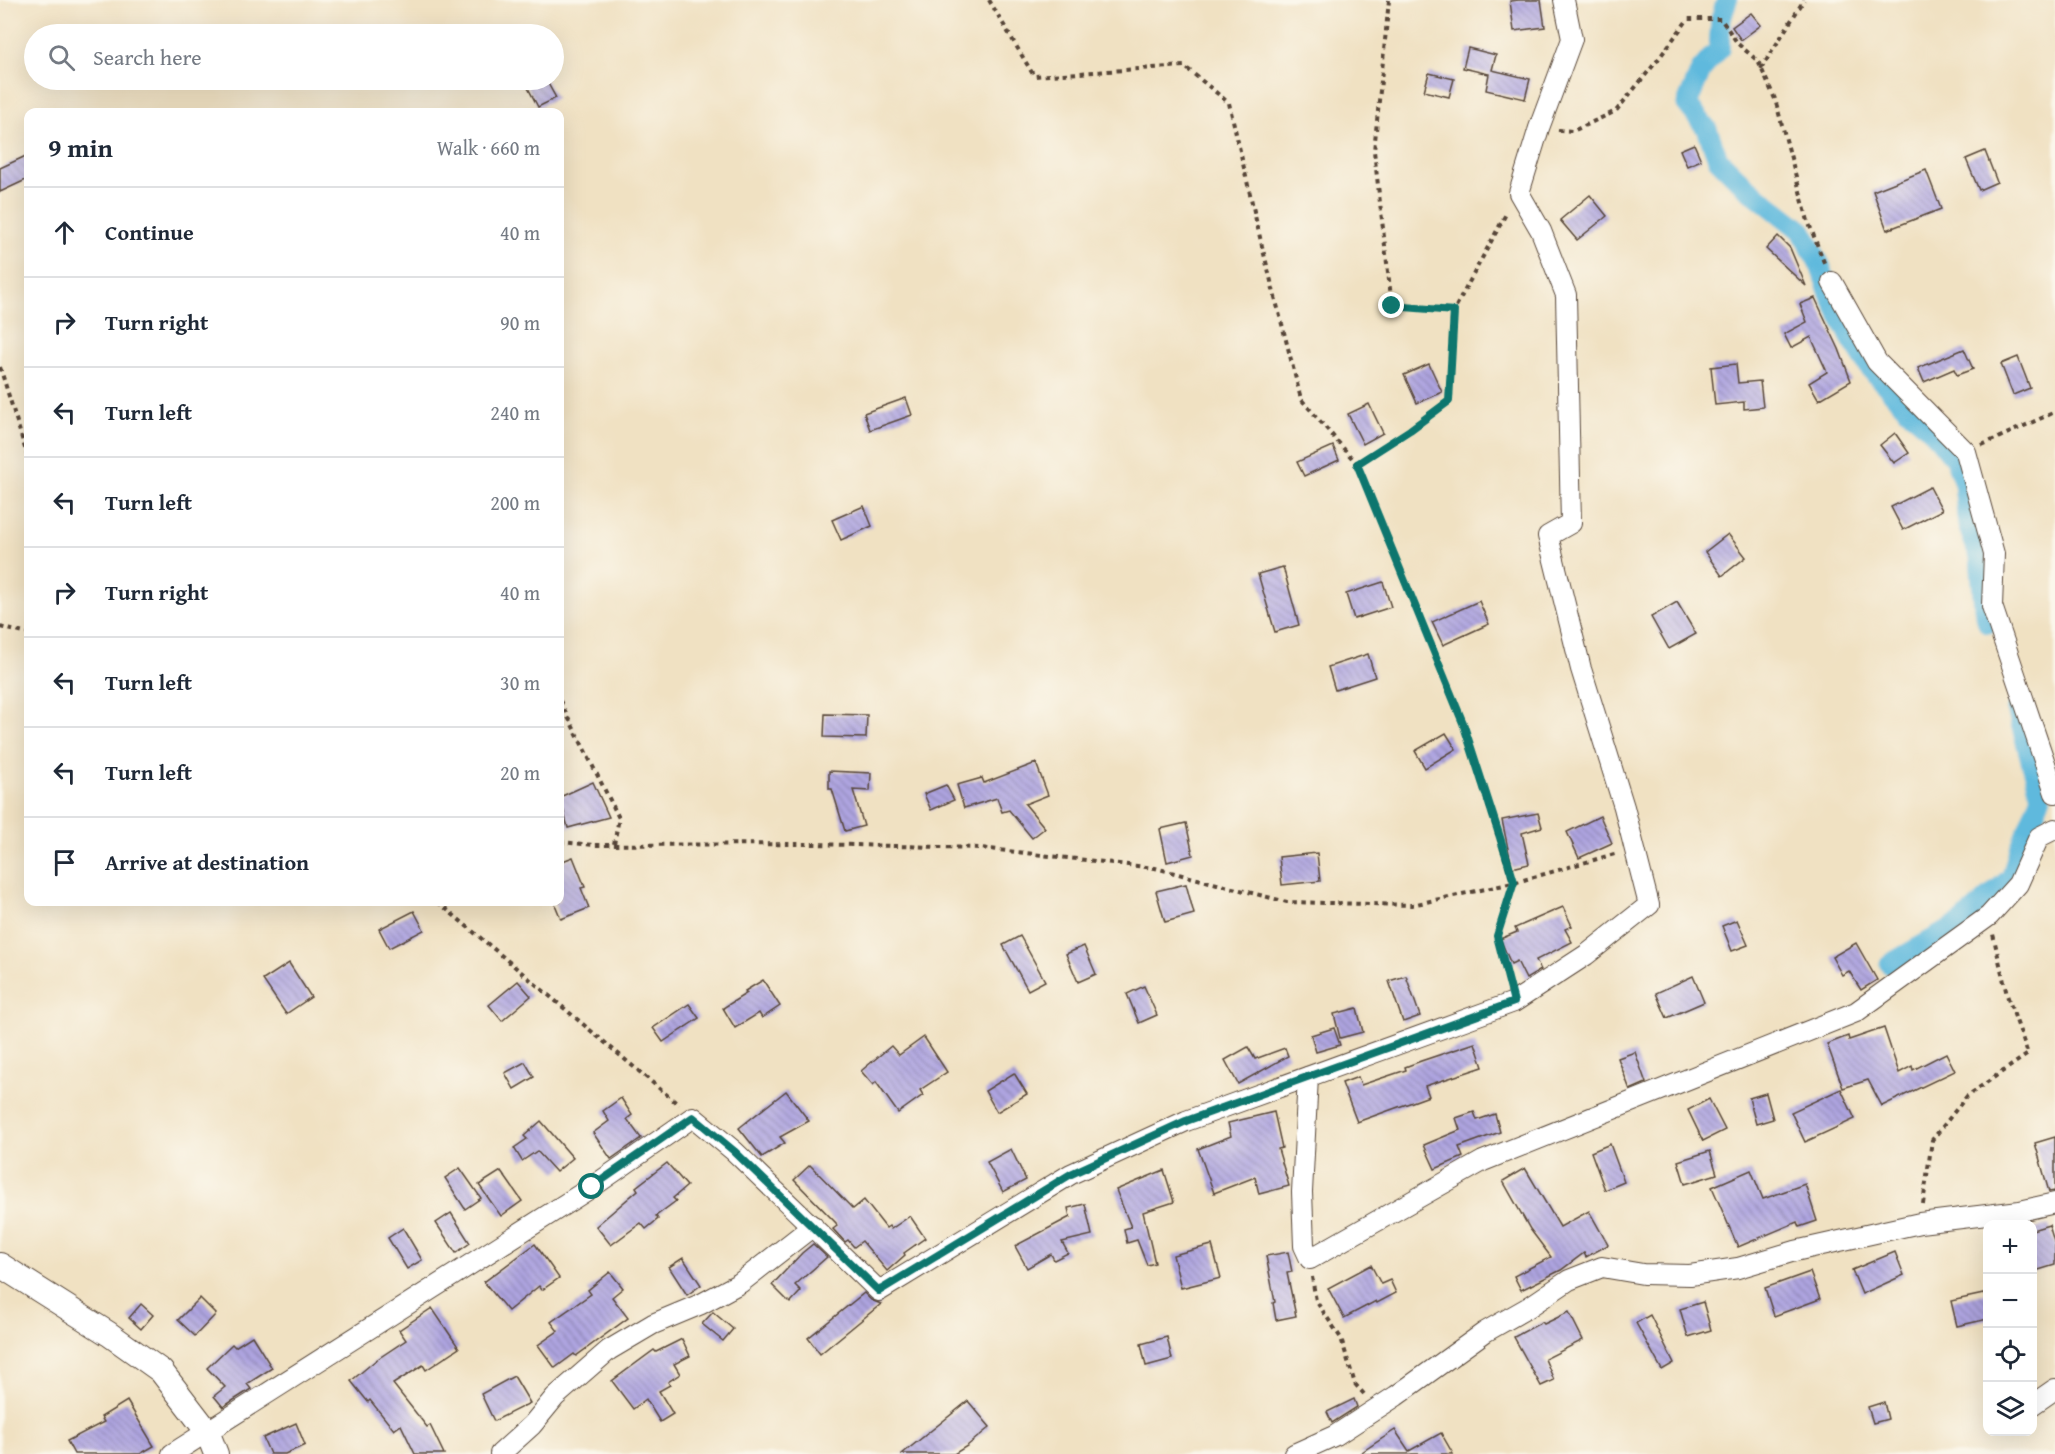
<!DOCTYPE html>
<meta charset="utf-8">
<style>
body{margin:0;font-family:"Gentium Book Plus",serif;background:#f2f2f3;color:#1f2937}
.controls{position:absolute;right:18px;bottom:18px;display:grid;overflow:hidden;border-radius:12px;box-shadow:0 6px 24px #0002}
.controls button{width:54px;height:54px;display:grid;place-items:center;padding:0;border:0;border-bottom:2px solid #e0e1e3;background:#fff;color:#1f2937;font:30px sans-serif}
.stop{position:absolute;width:18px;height:18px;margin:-14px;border:4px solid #0f766e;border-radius:50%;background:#fff}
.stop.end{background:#0f766e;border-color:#fff;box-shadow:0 2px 6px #0008}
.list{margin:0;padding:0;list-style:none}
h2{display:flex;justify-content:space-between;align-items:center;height:78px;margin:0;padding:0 24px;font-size:26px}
h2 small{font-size:20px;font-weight:400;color:#747a83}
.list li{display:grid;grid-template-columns:39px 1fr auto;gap:18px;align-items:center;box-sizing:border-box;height:90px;padding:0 24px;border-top:2px solid #e0e1e3}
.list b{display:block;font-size:22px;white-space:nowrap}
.list em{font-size:20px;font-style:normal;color:#747a83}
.icon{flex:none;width:33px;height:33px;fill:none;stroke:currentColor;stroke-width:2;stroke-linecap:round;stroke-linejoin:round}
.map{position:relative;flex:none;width:2055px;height:1454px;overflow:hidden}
.search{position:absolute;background:#fff;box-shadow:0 6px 24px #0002;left:24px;top:24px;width:540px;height:66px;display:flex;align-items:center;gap:15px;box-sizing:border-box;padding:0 21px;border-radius:33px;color:#747a83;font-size:22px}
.panel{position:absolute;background:#fff;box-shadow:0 6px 24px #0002;left:24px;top:108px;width:540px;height:798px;border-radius:12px}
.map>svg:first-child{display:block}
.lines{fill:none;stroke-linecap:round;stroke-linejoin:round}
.canal{stroke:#5fb9dd;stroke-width:21}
.building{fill:url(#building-back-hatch)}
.minor-casing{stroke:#564537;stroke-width:22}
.tertiary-casing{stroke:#564537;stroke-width:26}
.path{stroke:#564537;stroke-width:4;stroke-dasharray:4.5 4.5;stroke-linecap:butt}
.minor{stroke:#fff;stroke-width:20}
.tertiary{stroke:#fff;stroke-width:24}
.route{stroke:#0f766e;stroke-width:8}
</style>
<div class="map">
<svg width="2055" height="1454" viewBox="0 0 2055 1454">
<defs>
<pattern id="building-back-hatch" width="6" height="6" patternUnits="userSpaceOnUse" patternTransform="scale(1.5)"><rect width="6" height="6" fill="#aea4e0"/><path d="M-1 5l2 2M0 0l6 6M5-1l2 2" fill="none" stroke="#8f86b5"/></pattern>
</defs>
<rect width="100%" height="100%" fill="#fbf7ec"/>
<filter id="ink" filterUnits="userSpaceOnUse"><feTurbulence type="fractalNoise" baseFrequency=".0167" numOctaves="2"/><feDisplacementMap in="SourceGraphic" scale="12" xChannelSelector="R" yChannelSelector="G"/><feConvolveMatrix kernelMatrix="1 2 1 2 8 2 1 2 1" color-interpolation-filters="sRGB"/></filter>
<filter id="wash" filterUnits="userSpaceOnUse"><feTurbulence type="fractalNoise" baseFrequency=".008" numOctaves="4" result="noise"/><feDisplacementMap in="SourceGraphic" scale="24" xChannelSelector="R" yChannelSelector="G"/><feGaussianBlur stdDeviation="1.35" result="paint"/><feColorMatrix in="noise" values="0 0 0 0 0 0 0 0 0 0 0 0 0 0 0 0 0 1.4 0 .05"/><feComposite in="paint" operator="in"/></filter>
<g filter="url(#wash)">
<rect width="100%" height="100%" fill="#f0e1c2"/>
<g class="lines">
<g class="canal">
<path d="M 1727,0 L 1721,19 L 1719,49 L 1701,70 L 1687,104 L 1707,129 L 1718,159 L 1745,186 L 1802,231 L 1820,265 L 1830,294 L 1851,338 L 1870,368 L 1908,409 L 1933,431 L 1956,460 L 1964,484 L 1968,525 L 1980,557 L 1984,608 L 1988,623"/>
<path d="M 1890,964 L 1961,923 L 2012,877 L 2018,854 L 2041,796 L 2017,709"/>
</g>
</g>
<g id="blocks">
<g class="building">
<path d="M 1519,0 L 1541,0 L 1545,27 L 1514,31 L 1510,1 Z"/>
<path d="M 1751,13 L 1761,25 L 1741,40 L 1732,27 Z"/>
<path d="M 1468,48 L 1496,55 L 1492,70 L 1530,79 L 1525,99 L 1486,90 L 1489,74 L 1463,68 Z"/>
<path d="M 1429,73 L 1454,79 L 1449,97 L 1424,91 Z"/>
<path d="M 524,80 L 546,80 L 556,98 L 538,107 Z"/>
<path d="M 1694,144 L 1701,160 L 1687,166 L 1680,150 Z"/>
<path d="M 1985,151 L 1997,182 L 1979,190 L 1966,159 Z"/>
<path d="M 28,155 L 28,179 L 0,192 L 0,168 Z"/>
<path d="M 1926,170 L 1941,209 L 1887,230 L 1873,191 Z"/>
<path d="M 1590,195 L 1607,216 L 1577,240 L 1560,220 Z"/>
<path d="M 1778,236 L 1790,248 L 1806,286 L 1766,249 Z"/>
<path d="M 1815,298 L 1839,349 L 1851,381 L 1819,400 L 1809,383 L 1827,372 L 1811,337 L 1791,348 L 1784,334 L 1807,322 L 1800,304 Z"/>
<path d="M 1964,349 L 1973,369 L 1957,375 L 1954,369 L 1924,382 L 1918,368 Z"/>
<path d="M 2018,357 L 2030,388 L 2013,395 L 2001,364 Z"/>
<path d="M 1429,364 L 1442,392 L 1417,403 L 1404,375 Z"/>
<path d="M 1736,364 L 1738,383 L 1760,381 L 1763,407 L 1744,409 L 1744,402 L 1715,405 L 1711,367 Z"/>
<path d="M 906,398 L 912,415 L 870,430 L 864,413 Z"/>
<path d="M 1369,404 L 1383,433 L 1363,444 L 1348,414 Z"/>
<path d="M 1895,433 L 1909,453 L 1894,463 L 1880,445 Z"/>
<path d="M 1333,446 L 1339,460 L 1304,476 L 1297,462 Z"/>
<path d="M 1930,487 L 1942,510 L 1903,530 L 1891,507 Z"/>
<path d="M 864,506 L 872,526 L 841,540 L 832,520 Z"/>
<path d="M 1728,534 L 1746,557 L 1722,576 L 1705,552 Z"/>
<path d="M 1283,567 L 1299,625 L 1275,632 L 1258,574 Z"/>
<path d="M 1383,582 L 1391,607 L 1354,619 L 1346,594 Z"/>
<path d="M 1479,601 L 1489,624 L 1443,645 L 1432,622 Z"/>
<path d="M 1677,602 L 1696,634 L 1669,649 L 1651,617 Z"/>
<path d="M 1368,654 L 1375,677 L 1335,690 L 1328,667 Z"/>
<path d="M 825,714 L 867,715 L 866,738 L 824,737 Z"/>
<path d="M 1446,733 L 1456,749 L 1425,768 L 1415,751 Z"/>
<path d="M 1036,763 L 1048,795 L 1025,804 L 1045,828 L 1032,838 L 1009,810 L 1002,812 L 997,798 L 964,808 L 957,785 L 982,778 L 984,783 Z"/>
<path d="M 829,771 L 871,773 L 870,791 L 853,790 L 864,826 L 845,831 L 832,789 L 829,789 Z"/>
<path d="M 593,782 L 609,817 L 568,828 L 560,797 Z"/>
<path d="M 946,785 L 954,800 L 931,810 L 924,794 Z"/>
<path d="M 1538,813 L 1542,827 L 1522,833 L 1529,864 L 1512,868 L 1502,820 Z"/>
<path d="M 1600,816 L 1612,843 L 1579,858 L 1567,832 Z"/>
<path d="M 1186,823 L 1193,855 L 1167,862 L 1160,829 Z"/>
<path d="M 1317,853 L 1320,881 L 1282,885 L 1279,857 Z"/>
<path d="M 573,857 L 585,887 L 581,888 L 589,908 L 561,919 L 554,902 L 560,902 L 560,862 Z"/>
<path d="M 1186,884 L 1194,914 L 1165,922 L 1156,891 Z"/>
<path d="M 1563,907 L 1572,926 L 1565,929 L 1572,942 L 1536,960 L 1541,970 L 1526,979 L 1517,961 L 1511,964 L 1500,939 L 1517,932 L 1515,928 Z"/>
<path d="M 414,911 L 424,930 L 389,948 L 379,929 Z"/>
<path d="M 1737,920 L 1748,945 L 1732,951 L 1722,926 Z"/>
<path d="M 1020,936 L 1045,981 L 1028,990 L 1003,945 Z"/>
<path d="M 1856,943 L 1877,980 L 1861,990 L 1849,971 L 1842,975 L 1832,957 Z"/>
<path d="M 1084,946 L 1096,974 L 1078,982 L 1066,954 Z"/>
<path d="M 289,963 L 311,997 L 286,1014 L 263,980 Z"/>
<path d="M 1406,976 L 1420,1016 L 1403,1022 L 1389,981 Z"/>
<path d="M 1693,976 L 1704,1002 L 1667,1018 L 1656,993 Z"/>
<path d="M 763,980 L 780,1006 L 762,1018 L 759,1013 L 735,1028 L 723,1008 L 747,993 L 745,991 Z"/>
<path d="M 518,981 L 531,996 L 502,1021 L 489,1005 Z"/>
<path d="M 1144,986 L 1157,1015 L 1139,1023 L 1127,994 Z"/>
<path d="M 689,1004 L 699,1018 L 663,1042 L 653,1028 Z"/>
<path d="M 1357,1008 L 1363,1032 L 1340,1038 L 1334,1014 Z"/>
<path d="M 1334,1028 L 1340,1045 L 1316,1052 L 1311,1035 Z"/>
<path d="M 1884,1028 L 1899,1073 L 1912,1066 L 1913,1070 L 1946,1053 L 1955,1071 L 1882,1106 L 1868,1080 L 1843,1088 L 1827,1044 L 1848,1036 L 1849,1040 Z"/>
<path d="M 924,1037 L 947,1072 L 920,1090 L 923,1095 L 898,1113 L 876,1082 L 873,1085 L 861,1071 L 891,1046 L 899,1055 Z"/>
<path d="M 1475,1043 L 1483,1067 L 1425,1086 L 1429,1096 L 1357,1122 L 1342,1083 L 1358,1077 L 1361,1085 L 1406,1070 L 1405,1067 L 1421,1061 Z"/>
<path d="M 1248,1047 L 1255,1059 L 1285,1048 L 1288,1056 L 1238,1084 L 1225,1060 Z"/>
<path d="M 1635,1052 L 1646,1083 L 1630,1090 L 1618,1058 Z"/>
<path d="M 525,1062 L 534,1077 L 514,1089 L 505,1073 Z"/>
<path d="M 1014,1073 L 1027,1094 L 997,1112 L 985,1091 Z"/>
<path d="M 1841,1089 L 1855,1119 L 1805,1142 L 1791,1112 Z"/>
<path d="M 786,1091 L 809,1121 L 780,1137 L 785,1143 L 762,1157 L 739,1128 Z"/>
<path d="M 1766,1093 L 1773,1119 L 1756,1124 L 1749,1098 Z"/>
<path d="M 621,1098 L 632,1115 L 627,1119 L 641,1138 L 611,1159 L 593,1133 L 609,1121 L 603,1111 Z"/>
<path d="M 1709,1099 L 1725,1130 L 1703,1141 L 1688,1110 Z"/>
<path d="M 1274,1112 L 1282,1148 L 1278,1149 L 1289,1186 L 1259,1194 L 1255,1177 L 1214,1193 L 1198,1149 L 1231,1136 L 1228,1123 Z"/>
<path d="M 1474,1112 L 1477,1120 L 1495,1114 L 1500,1132 L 1459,1147 L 1463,1157 L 1435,1169 L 1424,1145 L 1460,1130 L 1456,1118 Z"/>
<path d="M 541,1121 L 573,1158 L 556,1172 L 537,1151 L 522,1161 L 514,1148 L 527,1139 L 524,1136 Z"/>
<path d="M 2055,1137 L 2055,1191 L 2049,1192 L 2035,1143 Z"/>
<path d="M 1610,1144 L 1624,1182 L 1605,1190 L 1591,1152 Z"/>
<path d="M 1011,1149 L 1026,1180 L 1003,1192 L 987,1162 Z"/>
<path d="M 1710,1151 L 1717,1174 L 1685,1184 L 1678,1161 Z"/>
<path d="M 667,1163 L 687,1186 L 673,1198 L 676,1201 L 656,1216 L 658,1219 L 646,1229 L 641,1223 L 611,1245 L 596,1226 L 638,1190 L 636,1187 Z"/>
<path d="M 810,1165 L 853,1209 L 864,1200 L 886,1228 L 889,1226 L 891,1229 L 910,1216 L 925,1238 L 904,1253 L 905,1255 L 887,1271 L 862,1241 L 854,1247 L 848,1240 L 845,1242 L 833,1229 L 837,1226 L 836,1223 L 794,1180 Z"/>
<path d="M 460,1168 L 481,1198 L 465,1209 L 445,1178 Z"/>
<path d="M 1525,1168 L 1560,1227 L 1589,1211 L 1608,1245 L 1586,1257 L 1584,1253 L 1561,1270 L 1521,1290 L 1514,1276 L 1551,1257 L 1530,1229 L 1503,1181 Z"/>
<path d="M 1164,1170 L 1174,1202 L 1143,1212 L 1155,1263 L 1147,1265 L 1137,1240 L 1127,1243 L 1124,1229 L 1131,1227 L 1116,1190 Z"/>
<path d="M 1751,1170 L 1763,1199 L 1805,1184 L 1817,1221 L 1799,1227 L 1797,1222 L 1738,1247 L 1712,1187 Z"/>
<path d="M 501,1171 L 522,1201 L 501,1216 L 479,1185 Z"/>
<path d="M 1085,1204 L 1092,1235 L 1062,1242 L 1068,1253 L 1054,1260 L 1051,1254 L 1027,1268 L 1015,1246 L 1070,1217 L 1068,1208 Z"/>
<path d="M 451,1213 L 470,1243 L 456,1253 L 436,1223 Z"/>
<path d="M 2049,1225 L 2055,1245 L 2055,1265 L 2032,1272 L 2032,1230 Z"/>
<path d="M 403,1228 L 422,1260 L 407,1269 L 388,1238 Z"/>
<path d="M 535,1244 L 559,1278 L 542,1290 L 539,1286 L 508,1311 L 484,1282 Z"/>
<path d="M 813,1244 L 827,1257 L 795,1285 L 801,1291 L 790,1303 L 772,1285 L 802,1253 Z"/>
<path d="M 1212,1245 L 1221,1278 L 1181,1288 L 1173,1255 Z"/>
<path d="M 1288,1252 L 1292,1272 L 1287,1273 L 1296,1316 L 1276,1320 L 1273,1303 L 1275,1302 L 1266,1256 Z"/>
<path d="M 1895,1252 L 1904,1275 L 1862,1294 L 1852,1270 Z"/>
<path d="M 683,1258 L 701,1285 L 687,1295 L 669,1267 Z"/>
<path d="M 1371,1265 L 1381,1284 L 1390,1280 L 1396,1293 L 1377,1303 L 1376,1301 L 1344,1318 L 1328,1288 Z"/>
<path d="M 610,1272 L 623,1288 L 612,1297 L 628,1318 L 576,1356 L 574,1354 L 555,1368 L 538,1345 L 558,1331 L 551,1322 L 591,1294 L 588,1290 Z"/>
<path d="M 1810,1272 L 1820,1299 L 1774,1316 L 1765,1288 Z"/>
<path d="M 864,1293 L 871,1300 L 881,1304 L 820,1354 L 808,1338 Z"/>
<path d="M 1988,1293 L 1988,1319 L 1957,1326 L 1951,1301 Z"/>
<path d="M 200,1298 L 216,1314 L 195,1336 L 178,1320 Z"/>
<path d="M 1703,1302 L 1711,1330 L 1688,1337 L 1680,1309 Z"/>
<path d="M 141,1304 L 153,1315 L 141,1329 L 129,1318 Z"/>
<path d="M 432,1308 L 459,1348 L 426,1370 L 423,1365 L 393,1384 L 427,1427 L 430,1425 L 444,1454 L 415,1454 L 401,1425 L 394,1430 L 370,1400 L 368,1402 L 351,1381 L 376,1360 L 406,1340 L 399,1330 Z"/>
<path d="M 713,1312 L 733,1329 L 723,1341 L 702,1324 Z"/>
<path d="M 1569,1312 L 1583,1340 L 1545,1359 L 1554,1380 L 1541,1386 L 1514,1337 L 1542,1322 L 1544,1324 Z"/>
<path d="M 1650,1315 L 1674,1363 L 1662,1370 L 1636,1323 Z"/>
<path d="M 252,1336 L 272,1368 L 247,1384 L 251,1389 L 223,1407 L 214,1396 L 225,1387 L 207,1368 L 232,1344 L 235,1347 Z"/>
<path d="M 1167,1337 L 1172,1359 L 1146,1366 L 1141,1344 Z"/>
<path d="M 682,1339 L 690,1356 L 674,1364 L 680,1374 L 668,1382 L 670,1385 L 659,1391 L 673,1414 L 660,1422 L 646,1399 L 633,1409 L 612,1381 L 654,1350 L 656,1352 Z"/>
<path d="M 514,1376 L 530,1403 L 494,1421 L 481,1394 Z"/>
<path d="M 1354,1399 L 1357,1407 L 1332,1423 L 1327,1412 Z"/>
<path d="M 127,1401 L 154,1446 L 140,1454 L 74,1454 L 67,1441 L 104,1422 L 101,1417 Z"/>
<path d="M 968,1401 L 990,1427 L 967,1446 L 954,1454 L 902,1454 Z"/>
<path d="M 1884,1402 L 1888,1419 L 1873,1423 L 1868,1407 Z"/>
<path d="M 296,1423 L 305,1445 L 285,1454 L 270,1454 L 263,1438 Z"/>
<path d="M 1395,1430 L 1409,1451 L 1441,1433 L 1453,1454 L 1359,1454 Z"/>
</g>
</g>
</g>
<g filter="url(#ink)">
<use href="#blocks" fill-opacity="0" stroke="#564537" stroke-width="1.5"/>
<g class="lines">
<defs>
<g id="minor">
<path d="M 1832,282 L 1877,362 L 1966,452 L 1994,554 L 1992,606 L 2055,793"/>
<path d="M 1308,1077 L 1302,1192 L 1304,1246 L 1310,1259 L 1483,1161 L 1856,1012 L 1989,916 L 2018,884 L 2039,837 L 2055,829"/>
<path d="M 2032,1405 L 2055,1389"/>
<path d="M 172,1454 L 592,1187 L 693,1117 L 734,1151 L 879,1291 L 1071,1174 L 1186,1121 L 1514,1002 L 1586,955 L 1649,905 L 1624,807 L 1581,669 L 1548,536 L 1571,523 L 1566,295 L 1541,231 L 1519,193 L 1539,128 L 1572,39 L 1564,0"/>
<path d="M 500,1454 L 532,1425 L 555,1397 L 609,1350 L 653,1324 L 701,1304 L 740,1283 L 813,1226"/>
<path d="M 1294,1454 L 1336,1435 L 1396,1396 L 1485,1332 L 1529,1307 L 1569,1280 L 1602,1267 L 1643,1274 L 1690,1275 L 1738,1268 L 1795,1251 L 1920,1223 L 2020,1211 L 2055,1203"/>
</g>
<path id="tertiary" d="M 0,1265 L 109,1334 L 161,1371 L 207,1431 L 216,1454"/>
</defs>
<use href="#minor" class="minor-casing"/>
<use href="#tertiary" class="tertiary-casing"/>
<g class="path">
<path d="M 989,0 L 1034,76 L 1184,66 L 1229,103 L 1262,246 L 1301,399 L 1357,464 L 1463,723 L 1513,883 L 1497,936 L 1509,984"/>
<path d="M 1389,0 L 1374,151 L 1392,306 L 1454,311"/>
<path d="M 1761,69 L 1804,0"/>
<path d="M 1558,130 L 1573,131 L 1616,111 L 1657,61 L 1688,19 L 1721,19 L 1738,44 L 1758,61 L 1775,99 L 1808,221 L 1825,265"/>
<path d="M 0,367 L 28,458"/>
<path d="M 1982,445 L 2055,412"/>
<path d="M 1357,464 L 1410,430 L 1449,401 L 1453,312 L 1507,212"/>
<path d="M 0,627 L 28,634"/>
<path d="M 560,701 L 619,818 L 614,844"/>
<path d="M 560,842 L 594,845 L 812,844 L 981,848 L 1155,868 L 1287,902 L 1412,905 L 1513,883 L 1618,853"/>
<path d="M 438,902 L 679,1105"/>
<path d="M 1923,1204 L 1932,1140 L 1967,1096 L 2028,1054 L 2007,995 L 1993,934"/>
<path d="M 1312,1277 L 1316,1301 L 1341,1338 L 1355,1384 L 1364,1394"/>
</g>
<use href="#minor" class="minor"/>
<use href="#tertiary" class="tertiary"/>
</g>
</g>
<g class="lines" filter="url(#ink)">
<path class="route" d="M 592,1187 L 693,1117 L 734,1151 L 879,1291 L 1071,1174 L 1186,1121 L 1514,1002 L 1497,936 L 1514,882 L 1507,859 L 1463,723 L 1357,464 L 1410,430 L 1449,401 L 1454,311 L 1392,306"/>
</g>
</svg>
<div class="controls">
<button>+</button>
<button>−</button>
<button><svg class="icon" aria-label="locate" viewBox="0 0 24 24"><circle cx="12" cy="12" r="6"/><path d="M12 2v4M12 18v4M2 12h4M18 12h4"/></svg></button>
<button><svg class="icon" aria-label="layers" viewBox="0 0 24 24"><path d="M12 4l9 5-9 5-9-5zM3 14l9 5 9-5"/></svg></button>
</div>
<div class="stop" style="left:592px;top:1187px"></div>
<div class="stop end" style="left:1392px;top:306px"></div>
<div class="search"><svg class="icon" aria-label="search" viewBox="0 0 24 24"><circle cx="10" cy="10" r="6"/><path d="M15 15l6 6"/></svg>Search here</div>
<section class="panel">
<h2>9 min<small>Walk · 660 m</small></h2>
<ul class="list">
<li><svg class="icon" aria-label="ahead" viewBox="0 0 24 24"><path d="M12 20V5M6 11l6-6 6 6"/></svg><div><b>Continue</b></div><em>40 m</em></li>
<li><svg class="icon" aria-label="right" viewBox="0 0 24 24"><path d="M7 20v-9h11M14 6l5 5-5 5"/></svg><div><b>Turn right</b></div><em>90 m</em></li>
<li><svg class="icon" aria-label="left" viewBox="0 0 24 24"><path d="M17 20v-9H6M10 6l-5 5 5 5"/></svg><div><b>Turn left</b></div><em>240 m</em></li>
<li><svg class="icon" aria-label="left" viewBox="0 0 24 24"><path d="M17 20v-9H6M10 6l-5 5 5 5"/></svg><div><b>Turn left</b></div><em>200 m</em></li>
<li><svg class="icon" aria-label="right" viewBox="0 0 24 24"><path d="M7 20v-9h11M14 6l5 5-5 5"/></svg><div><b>Turn right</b></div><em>40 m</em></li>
<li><svg class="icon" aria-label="left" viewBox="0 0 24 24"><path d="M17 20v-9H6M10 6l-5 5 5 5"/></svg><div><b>Turn left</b></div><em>30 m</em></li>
<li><svg class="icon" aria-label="left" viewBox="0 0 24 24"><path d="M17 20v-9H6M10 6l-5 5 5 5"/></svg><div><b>Turn left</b></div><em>20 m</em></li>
<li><svg class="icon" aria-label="arrive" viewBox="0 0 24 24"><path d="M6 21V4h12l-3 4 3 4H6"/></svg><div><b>Arrive at destination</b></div></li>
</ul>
</section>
</div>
